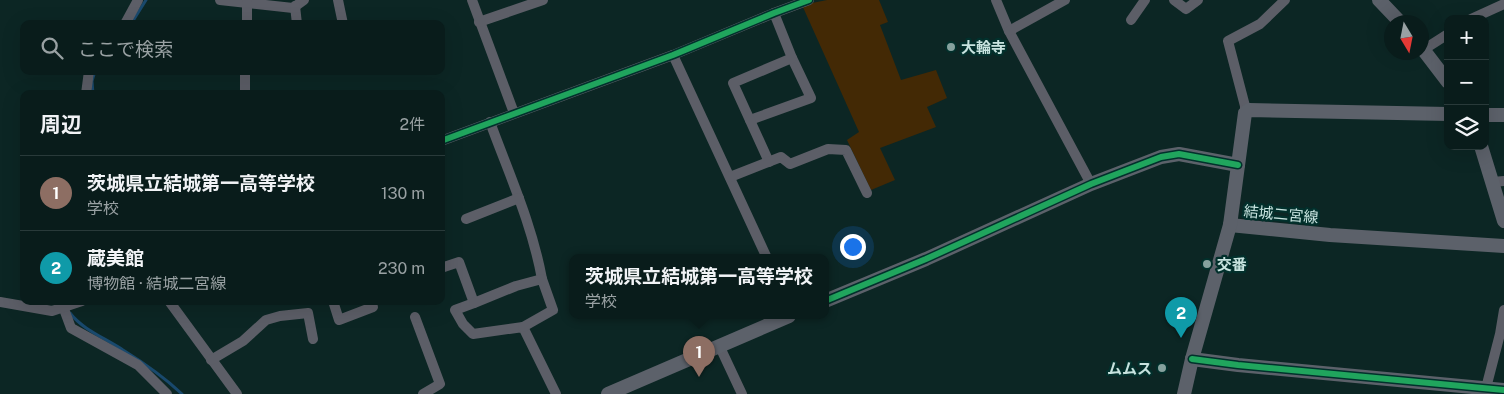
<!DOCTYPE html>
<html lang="ja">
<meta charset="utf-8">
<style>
body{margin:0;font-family:"Public Sans","Noto Sans JP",sans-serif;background:#122524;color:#f1f3f6}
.controls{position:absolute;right:15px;top:15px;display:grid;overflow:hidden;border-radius:10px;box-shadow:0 5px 20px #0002}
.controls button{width:45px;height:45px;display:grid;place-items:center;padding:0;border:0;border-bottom:1px solid #293a3a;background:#091c1b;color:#f1f3f6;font:25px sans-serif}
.compass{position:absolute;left:1384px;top:15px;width:45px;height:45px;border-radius:50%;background:#091c1b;box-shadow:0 5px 20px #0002;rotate:170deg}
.you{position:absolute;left:852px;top:246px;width:18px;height:18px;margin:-12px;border:4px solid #fff;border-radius:50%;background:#1a73e8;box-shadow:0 0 0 8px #1a73e833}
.badge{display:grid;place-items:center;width:32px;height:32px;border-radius:50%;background:#86a19e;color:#fff;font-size:16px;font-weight:700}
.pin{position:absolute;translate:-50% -41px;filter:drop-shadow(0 1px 2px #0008)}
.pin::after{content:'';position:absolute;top:26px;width:18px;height:15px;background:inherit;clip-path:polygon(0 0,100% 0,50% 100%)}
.popup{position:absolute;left:569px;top:254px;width:260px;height:65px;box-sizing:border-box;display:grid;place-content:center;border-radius:10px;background:#091c1b;filter:drop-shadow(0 1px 4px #0005);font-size:16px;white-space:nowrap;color:#99a1a3}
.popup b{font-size:19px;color:#f1f3f6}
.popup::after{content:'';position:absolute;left:50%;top:100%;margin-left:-10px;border:10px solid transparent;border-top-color:#091c1b}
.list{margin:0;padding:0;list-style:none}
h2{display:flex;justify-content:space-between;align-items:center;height:65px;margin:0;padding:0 20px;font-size:21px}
h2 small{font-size:16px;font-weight:400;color:#99a1a3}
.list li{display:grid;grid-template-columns:32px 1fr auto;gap:15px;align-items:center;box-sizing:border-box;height:75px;padding:0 20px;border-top:1px solid #293a3a}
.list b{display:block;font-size:19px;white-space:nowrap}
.list p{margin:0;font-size:16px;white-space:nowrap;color:#99a1a3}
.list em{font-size:16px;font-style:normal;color:#99a1a3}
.icon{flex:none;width:28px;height:28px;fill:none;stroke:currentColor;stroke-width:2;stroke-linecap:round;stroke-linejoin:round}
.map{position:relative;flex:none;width:1504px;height:394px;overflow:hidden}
.search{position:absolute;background:#091c1b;box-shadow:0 5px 20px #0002;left:20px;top:20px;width:425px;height:55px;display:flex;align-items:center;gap:12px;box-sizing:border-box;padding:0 18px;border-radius:10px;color:#99a1a3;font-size:19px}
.panel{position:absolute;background:#091c1b;box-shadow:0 5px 20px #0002;left:20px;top:90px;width:425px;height:215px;border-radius:10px}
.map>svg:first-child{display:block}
.green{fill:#432905}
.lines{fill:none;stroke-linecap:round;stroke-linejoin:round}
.stream{stroke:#19496d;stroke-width:3}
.street{stroke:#5c5e67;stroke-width:10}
.secondary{stroke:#5c616a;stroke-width:14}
.cycleway-casing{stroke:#02302c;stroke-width:9}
.cycleway{stroke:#20a55d;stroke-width:6}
.poi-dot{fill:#86a19e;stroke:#02302c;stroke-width:2}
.labels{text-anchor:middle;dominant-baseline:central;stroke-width:4.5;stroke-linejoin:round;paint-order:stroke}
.poi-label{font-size:15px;font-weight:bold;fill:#c7e3df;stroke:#02302c;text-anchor:start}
.street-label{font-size:15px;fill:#c7e3df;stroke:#02302c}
</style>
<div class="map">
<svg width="1504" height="394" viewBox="0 0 1504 394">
<rect width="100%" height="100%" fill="#0c2624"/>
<path class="green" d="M 827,0 L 879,0 L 888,22 L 880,25 L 901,80 L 936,70 L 947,98 L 927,107 L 936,127 L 880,148 L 895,180 L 871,190 L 847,140 L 859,132 L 802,5 Z"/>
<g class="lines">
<g class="stream">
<path d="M 131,24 L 146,0"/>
<path d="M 93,94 L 92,81 L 95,71"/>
<path d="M 70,313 C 83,330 105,338 123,350 C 144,363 164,377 182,394"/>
</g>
<g class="street">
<path d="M 220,0 L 293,8 L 304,0"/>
<path d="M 338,0 L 343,24"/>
<path d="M 472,0 L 514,113"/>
<path d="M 996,0 L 1009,31 L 1091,184"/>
<path d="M 1174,0 L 1186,9 L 1198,0"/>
<path d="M 295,6 L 297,24"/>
<path d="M 1471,19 L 1504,4"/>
<path d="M 1131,20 L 1145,0"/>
<path d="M 479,22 L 543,0"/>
<path d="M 125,24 L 138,0"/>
<path d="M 247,24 L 247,2"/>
<path d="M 1009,31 L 1065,0"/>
<path d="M 1423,50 L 1448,34"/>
<path d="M 673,55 L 767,258"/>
<path d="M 245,93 L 245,71"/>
<path d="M 86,94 L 89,71"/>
<path d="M 1245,113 L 1245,106 L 1228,41 L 1260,24 L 1285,0"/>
<path d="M 750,120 L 811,98 L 792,58"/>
<path d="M 490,122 C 509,174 532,224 542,279"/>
<path d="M 441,141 L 673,55 L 774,13 L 809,0"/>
<path d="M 769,162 L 733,83 L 792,58 L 774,13"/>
<path d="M 730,177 L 781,157 L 790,164 L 828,149 L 846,150 L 867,193"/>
<path d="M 1493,182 L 1504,181"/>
<path d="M 466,219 L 519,198"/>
<path d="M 441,268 L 459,262 L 474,303 L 455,310 L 463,324 L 473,334 L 523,327 L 556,394"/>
<path d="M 61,301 L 71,328 L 138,365 L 167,394"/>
<path d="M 169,301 L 237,394"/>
<path d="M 333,301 L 339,320 L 373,307"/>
<path d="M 0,302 L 52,311 L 82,301"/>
<path d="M 474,303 L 516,286 L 542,279 L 553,310 L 523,327"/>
<path d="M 415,317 L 440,384 L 423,394"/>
<path d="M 719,345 L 742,394"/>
<path d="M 211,360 L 243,341 L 266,320 L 280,316 L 308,313 L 313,339"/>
<path d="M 1486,388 L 1500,334 L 1504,310"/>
</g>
<g class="secondary">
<path d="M 1379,0 L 1400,22"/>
<path d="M 1422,48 L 1448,82"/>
<path d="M 1485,115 L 1504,115"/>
<path d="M 1481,146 L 1504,221"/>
<path d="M 1230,225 L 1330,235 L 1504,246"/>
<path d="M 825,301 L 926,259 L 1091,184 L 1161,157 L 1179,154 L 1238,165"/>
<path d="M 1192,359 L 1238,365 L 1504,390"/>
<path d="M 608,394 L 789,316"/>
<path d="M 1184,394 L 1192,359 L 1230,225 L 1245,113 L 1249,110 L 1448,114"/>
</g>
<defs>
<g id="cycleway">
<path d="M 441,141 L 673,55 L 774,13 L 809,0"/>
<path d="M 825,301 L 926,259 L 1091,184 L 1161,157 L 1179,154 L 1238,165"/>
<path d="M 1192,359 L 1238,365 L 1504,390"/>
</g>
</defs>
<use href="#cycleway" class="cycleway-casing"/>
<use href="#cycleway" class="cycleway"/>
</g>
<g class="poi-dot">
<circle cx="951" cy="47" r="5"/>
<circle cx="1207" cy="264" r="5"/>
<circle cx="1162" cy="368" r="5"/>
</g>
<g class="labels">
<g class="poi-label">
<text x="961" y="47">大輪寺</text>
<text x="1217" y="264">交番</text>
<text x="1152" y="368" text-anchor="end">ムムス</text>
</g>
<g class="street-label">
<text transform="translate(1281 214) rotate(5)">結城二宮線</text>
</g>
</g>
</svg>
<div class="controls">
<button>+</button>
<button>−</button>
<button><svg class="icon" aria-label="layers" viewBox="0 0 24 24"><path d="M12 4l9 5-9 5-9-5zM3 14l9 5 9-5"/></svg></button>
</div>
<svg class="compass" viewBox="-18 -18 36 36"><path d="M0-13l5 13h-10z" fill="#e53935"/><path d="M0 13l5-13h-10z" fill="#99a1a3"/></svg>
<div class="you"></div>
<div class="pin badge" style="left:699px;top:377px;background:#8d6e63">1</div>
<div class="popup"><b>茨城県立結城第一高等学校</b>学校</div>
<div class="pin badge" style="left:1181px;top:338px;background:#0f9aa8">2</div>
<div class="search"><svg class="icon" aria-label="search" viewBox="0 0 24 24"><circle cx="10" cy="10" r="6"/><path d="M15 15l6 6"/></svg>ここで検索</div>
<section class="panel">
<h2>周辺<small>2件</small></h2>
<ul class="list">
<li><span class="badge" style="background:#8d6e63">1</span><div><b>茨城県立結城第一高等学校</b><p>学校</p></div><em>130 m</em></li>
<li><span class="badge" style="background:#0f9aa8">2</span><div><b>蔵美館</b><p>博物館 · 結城二宮線</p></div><em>230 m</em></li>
</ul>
</section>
</div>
